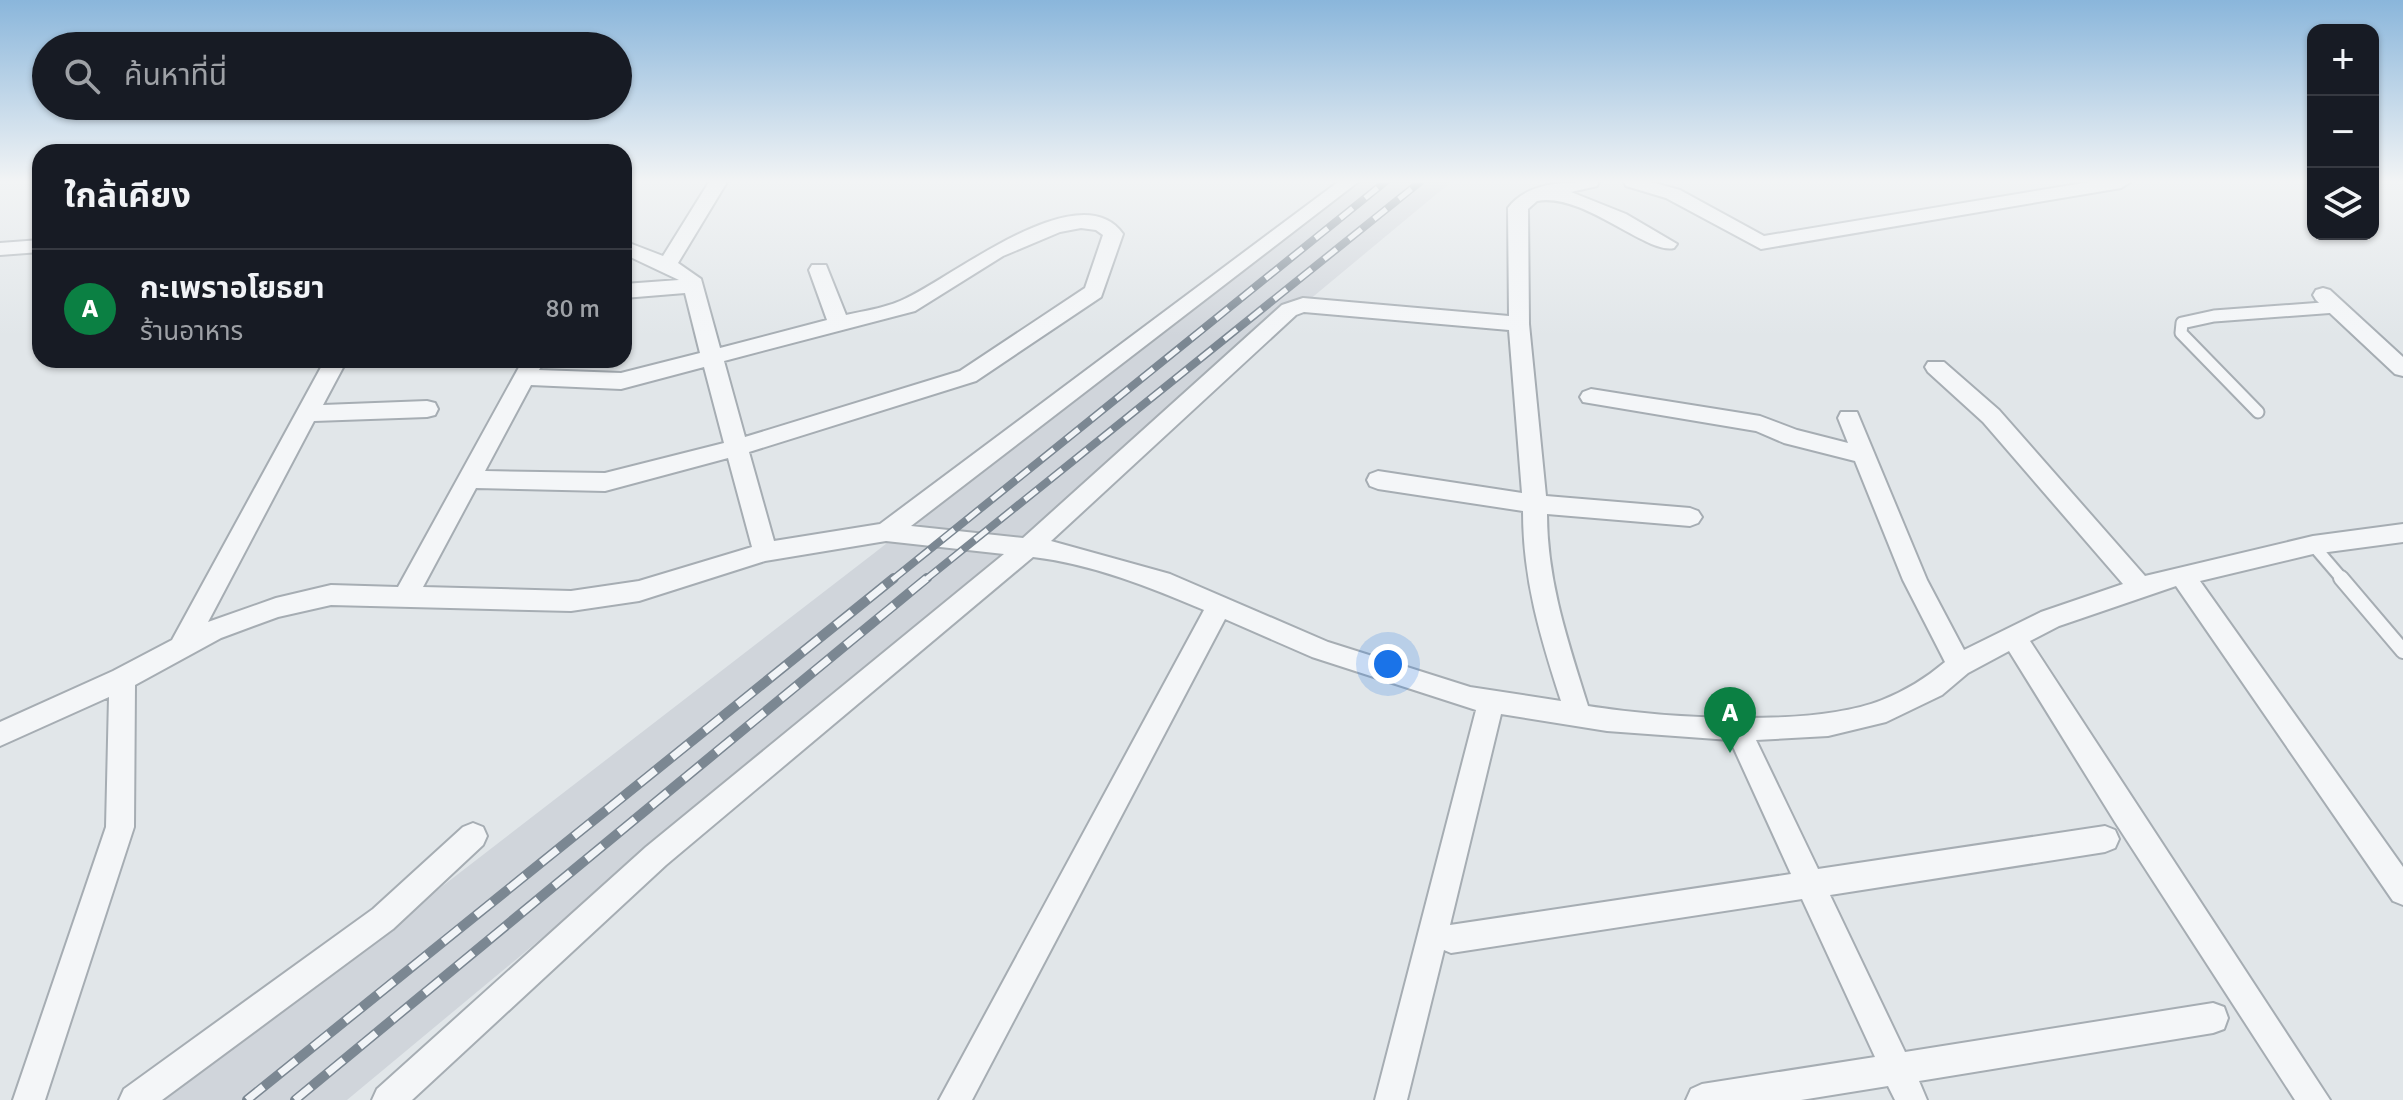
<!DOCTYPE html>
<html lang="th">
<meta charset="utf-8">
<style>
body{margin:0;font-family:Signika,"Noto Sans Thai",sans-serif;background:#20242c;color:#f1f3f6}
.controls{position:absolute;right:24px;top:24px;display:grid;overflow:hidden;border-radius:16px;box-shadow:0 2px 6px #0004}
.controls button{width:72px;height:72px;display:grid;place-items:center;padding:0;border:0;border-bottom:2px solid #363941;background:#171b24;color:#f1f3f6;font:40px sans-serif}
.you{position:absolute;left:1388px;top:664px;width:28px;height:28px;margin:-20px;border:6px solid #fff;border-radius:50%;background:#1a73e8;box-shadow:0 0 0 12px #1a73e833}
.badge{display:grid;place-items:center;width:52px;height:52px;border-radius:50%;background:#0b8043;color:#fff;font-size:26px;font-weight:700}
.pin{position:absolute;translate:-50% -66px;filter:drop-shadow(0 2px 4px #0008)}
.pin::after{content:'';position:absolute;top:42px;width:28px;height:24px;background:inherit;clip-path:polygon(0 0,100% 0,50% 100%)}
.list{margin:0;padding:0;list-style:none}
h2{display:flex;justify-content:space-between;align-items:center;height:104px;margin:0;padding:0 32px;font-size:34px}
h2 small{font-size:26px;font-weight:400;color:#9ea1a6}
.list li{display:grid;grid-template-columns:52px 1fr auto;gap:24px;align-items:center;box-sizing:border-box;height:120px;padding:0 32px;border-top:2px solid #363941}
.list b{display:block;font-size:30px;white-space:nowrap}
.list p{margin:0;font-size:26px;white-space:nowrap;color:#9ea1a6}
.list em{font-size:26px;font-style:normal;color:#9ea1a6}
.icon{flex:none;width:44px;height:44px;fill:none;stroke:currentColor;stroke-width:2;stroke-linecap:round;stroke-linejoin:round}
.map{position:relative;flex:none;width:2403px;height:1100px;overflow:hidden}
.search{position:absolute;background:#171b24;box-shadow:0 2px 6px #0004;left:32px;top:32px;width:600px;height:88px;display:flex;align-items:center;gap:20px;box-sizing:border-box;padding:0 28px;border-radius:44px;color:#9ea1a6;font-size:30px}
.panel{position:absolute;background:#171b24;box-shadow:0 2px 6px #0004;left:32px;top:144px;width:600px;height:224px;border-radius:24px}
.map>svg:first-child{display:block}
.built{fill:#d0d5db}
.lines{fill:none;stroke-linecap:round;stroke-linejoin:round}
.service-far1-casing{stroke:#a6adb3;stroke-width:15}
.service-casing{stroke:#a6adb3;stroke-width:18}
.minor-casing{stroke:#a6adb3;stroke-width:4}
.service-far1{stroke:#f4f6f8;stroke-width:11}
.service{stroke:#f4f6f8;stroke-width:14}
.minor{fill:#f4f6f8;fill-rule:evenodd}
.rail-far1-casing{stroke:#7b8792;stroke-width:8}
.rail-casing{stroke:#7b8792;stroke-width:10}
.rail-far1{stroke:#f1f4f7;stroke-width:5;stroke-dasharray:16;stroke-linecap:butt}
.rail{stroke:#f1f4f7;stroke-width:7;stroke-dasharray:21;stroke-linecap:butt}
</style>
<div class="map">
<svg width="2403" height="1100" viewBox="0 0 2403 1100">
<rect width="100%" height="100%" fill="#e1e6e9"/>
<path class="built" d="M 1349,182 L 1451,182 L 347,1100 L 165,1100 L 873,554 Z"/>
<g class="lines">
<defs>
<g id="service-far1">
<path d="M 2258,412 L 2181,333 L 2182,323 L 2214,316 L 2336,307"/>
<path d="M 2313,545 L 2343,580"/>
</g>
<path id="service" d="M 2341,578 L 2403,651"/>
<g id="minor">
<path d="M 709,182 L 727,182 L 678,263 L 701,279 L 720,348 L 827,320 L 809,270 L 812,265 L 826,265 L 846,315 C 864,311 884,308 900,301 C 946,283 1079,171 1123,234 L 1101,297 L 976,381 L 749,452 L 774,541 L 880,524 L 1338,182 L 1358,182 L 911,526 L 1023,538 L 1282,305 L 1303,298 L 1509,316 L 1508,208 C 1528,181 1568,182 1599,182 L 1597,186 L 1571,192 L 1626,214 L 1677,244 L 1674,248 C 1647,255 1583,192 1537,201 L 1528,209 L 1529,324 L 1546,496 L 1690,508 L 1698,511 L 1702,517 L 1698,523 L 1690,526 L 1547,514 C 1547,581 1568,642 1588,706 C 1663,718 1812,728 1882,700 C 1905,691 1926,678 1945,662 L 1903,580 L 1855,461 L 1784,443 L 1756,431 L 1583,402 L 1580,397 L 1583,392 L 1591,389 L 1760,416 L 1797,430 L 1848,443 L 1838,418 L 1841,412 L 1857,412 L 1927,580 L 1964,650 L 2041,612 L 2123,584 L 1983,422 L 1928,372 L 1925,367 L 1928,362 L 1944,362 L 1999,410 L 2145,576 L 2313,536 L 2403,524 L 2403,542 L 2313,554 L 2200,581 L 2403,867 L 2403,905 L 2393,901 L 2176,586 L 2059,626 L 2030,641 L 2330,1100 L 2295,1100 L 2115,822 L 2009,651 L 1968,673 L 1942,695 L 1886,722 L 1828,736 L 1756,740 L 1818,869 L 2105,826 L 2115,830 L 2119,839 L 2115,848 L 2105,852 L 1830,895 L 1905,1052 L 2213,1003 L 2224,1007 L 2228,1018 L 2224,1029 L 2213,1033 L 1919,1081 L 1927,1100 L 1895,1100 L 1888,1086 L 1801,1100 L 1686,1100 L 1691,1089 L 1702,1084 L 1875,1057 L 1802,899 L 1451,953 L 1444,950 L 1407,1100 L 1375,1100 L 1476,710 L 1312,657 L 1225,619 L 972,1100 L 939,1100 L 1204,610 C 1150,587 1092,564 1033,557 L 666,865 L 412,1100 L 372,1100 L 377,1089 L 646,847 L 1004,554 L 886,541 L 765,561 L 639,601 L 571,611 L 331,605 L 278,617 L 221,638 L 135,685 L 134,827 L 45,1100 L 13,1100 L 106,827 L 109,697 L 0,746 L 0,722 L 113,671 L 172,640 L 325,360 L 347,360 L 323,405 L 427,401 L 435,403 L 438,409 L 435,415 L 427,417 L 314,421 L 208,622 L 276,598 L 331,585 L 398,587 L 523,360 L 545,360 L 539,370 L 621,373 L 700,353 L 685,293 L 624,298 L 624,284 L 679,280 L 624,254 L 624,241 L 663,256 ZM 1081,228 L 1096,230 L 1103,235 L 1085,288 L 960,371 L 745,437 L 724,361 L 915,311 L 1003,256 L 1060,232 ZM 1304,312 L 1509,330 L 1522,493 L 1378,471 L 1370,474 L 1367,480 L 1370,486 L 1378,489 L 1523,511 C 1523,580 1540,636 1561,701 L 1470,687 L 1328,642 L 1170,574 L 1051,541 L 1296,315 ZM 704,367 L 724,443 L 605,473 L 485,471 L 531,385 L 621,389 ZM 728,458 L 752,547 L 639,581 L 571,591 L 423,587 L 476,488 L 605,491 ZM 1501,714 L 1607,731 L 1730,740 L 1791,874 L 1450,925 Z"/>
<path d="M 1624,182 L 1651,182 L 1680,190 L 1764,236 L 2090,182 L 2130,182 L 2121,188 L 1761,249 L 1666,198 L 1626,186 Z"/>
<path d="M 40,240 L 40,252 L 0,255 L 0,243 Z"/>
<path d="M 2323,288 L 2330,290 L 2403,357 L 2403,376 L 2395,374 L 2316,300 L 2313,295 L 2316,290 Z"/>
<path d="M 473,823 L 483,827 L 487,836 L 483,845 L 393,929 L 162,1100 L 119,1100 L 124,1089 L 373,909 L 463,827 Z"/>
</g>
</defs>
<use href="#service-far1" class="service-far1-casing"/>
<use href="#service" class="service-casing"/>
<use href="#minor" class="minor-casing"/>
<use href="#service-far1" class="service-far1"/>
<use href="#service" class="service"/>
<use href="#minor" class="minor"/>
<defs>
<g id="rail-far1">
<path d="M 892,580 L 1385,182"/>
<path d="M 925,580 L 1420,182"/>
</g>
<g id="rail">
<path d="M 247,1100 L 894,578"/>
<path d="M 295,1100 L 927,578"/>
</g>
</defs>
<use href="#rail-far1" class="rail-far1-casing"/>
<use href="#rail" class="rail-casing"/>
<use href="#rail-far1" class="rail-far1"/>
<use href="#rail" class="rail"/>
</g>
<linearGradient id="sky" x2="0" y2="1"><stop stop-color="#8ab6db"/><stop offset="0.54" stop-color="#f2f4f5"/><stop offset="1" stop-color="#f2f4f5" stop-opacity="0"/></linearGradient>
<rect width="2403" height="336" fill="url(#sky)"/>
</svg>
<div class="controls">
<button>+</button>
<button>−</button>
<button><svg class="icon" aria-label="layers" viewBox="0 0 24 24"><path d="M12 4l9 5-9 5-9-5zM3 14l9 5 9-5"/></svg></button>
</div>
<div class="you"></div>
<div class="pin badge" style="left:1730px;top:753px">A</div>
<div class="search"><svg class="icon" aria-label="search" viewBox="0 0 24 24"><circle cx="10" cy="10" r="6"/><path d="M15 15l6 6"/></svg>ค้นหาที่นี่</div>
<section class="panel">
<h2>ใกล้เคียง<small></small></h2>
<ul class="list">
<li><span class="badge">A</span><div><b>กะเพราอโยธยา</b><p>ร้านอาหาร</p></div><em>80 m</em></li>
</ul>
</section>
</div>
